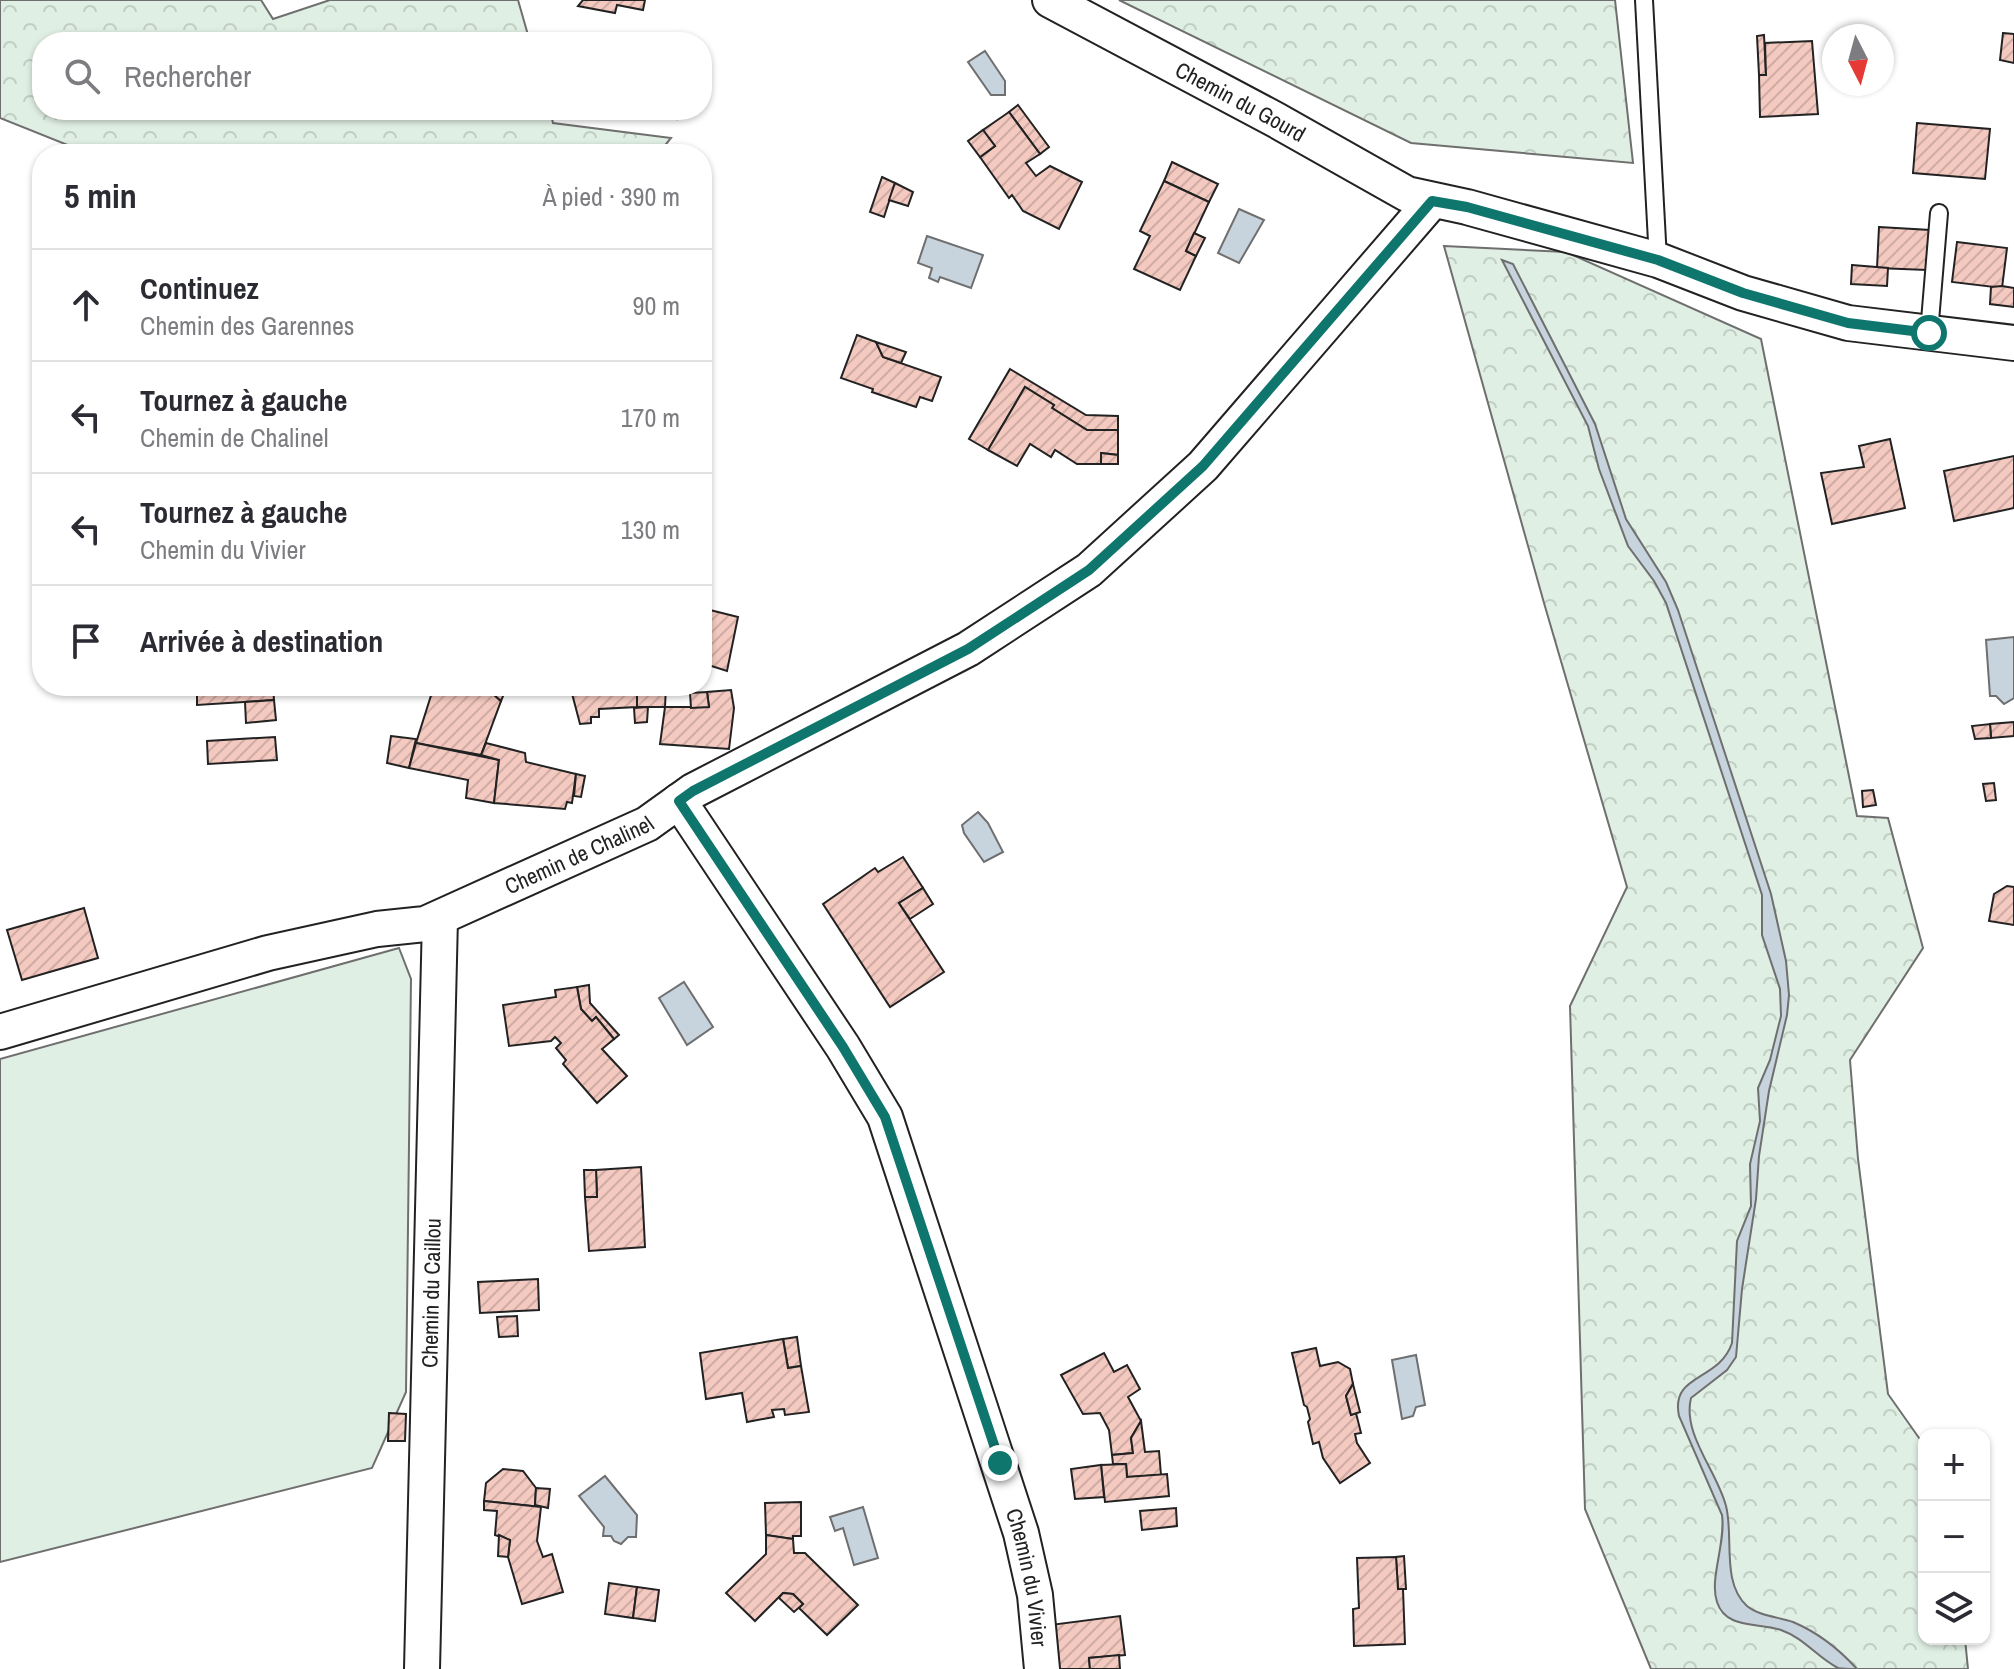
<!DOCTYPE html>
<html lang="fr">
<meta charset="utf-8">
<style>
body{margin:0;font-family:"Archivo Narrow",sans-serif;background:#f7f7f7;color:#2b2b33}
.controls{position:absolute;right:24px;bottom:24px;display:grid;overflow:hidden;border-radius:16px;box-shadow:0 2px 6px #0004}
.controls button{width:72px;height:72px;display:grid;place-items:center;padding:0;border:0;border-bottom:2px solid #e1e1e2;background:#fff;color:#2b2b33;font:40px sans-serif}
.compass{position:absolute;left:1822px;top:24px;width:72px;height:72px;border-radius:50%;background:#fff;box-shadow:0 2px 6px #0004;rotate:174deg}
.stop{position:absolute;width:24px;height:24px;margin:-18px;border:6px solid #0f766e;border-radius:50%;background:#fff}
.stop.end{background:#0f766e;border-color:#fff;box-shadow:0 2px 8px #0008}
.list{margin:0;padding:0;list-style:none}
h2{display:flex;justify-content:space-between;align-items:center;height:104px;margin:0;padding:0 32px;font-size:34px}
h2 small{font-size:26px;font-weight:400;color:#7c7c81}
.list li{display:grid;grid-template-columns:52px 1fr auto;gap:24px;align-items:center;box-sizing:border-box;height:112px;padding:0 32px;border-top:2px solid #e1e1e2}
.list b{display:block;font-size:30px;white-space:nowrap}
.list p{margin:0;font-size:26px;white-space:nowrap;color:#7c7c81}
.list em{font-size:26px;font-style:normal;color:#7c7c81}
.icon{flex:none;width:44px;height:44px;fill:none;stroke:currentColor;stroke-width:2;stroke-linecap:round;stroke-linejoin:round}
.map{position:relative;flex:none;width:2014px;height:1669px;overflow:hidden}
.search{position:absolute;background:#fff;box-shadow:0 2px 6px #0004;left:32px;top:32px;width:680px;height:88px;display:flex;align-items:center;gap:20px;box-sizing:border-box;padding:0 28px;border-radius:32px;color:#7c7c81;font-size:30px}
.panel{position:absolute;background:#fff;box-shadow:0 2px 6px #0004;left:32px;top:144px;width:680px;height:552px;border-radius:32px}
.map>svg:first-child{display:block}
.grass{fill:#e0efe3;stroke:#6f6f6f;stroke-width:2}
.forest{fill:url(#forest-crowns);stroke:#6f6f6f;stroke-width:2}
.water{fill:#c7d3dd;stroke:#6f6f6f;stroke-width:2}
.building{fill:url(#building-hatch);stroke:#222;stroke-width:2}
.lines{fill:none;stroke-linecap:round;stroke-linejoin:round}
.service-casing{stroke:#222;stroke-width:20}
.minor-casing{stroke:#222;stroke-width:38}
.service{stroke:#fff;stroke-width:16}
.minor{stroke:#fff;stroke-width:34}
.route{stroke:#0f766e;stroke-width:10}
.labels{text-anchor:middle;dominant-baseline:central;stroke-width:6;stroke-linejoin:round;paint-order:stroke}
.street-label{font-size:22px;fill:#222;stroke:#fff}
</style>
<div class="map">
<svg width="2014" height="1669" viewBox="0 0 2014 1669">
<defs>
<pattern id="forest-crowns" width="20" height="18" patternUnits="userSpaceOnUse" patternTransform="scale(2)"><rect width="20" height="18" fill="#e0efe3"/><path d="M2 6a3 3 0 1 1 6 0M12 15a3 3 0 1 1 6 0" fill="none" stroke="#c0cdc2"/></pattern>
<pattern id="building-hatch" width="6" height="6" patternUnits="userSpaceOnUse" patternTransform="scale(2)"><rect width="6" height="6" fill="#f3c9c0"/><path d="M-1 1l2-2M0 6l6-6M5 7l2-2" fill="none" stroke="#d0aca5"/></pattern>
</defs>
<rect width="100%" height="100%" fill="#fff"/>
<path class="grass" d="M 399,948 L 411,979 L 406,1392 L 372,1468 L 0,1562 L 0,1059 Z"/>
<g class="forest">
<path d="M 0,0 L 261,0 L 273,19 L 330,0 L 518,0 L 530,42 L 42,42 L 42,110 L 550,110 L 553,123 L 671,138 L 658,154 L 90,154 L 0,118 Z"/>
<path d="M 1119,0 L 1615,0 L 1633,163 L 1411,143 Z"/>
<path d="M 1444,246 L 1566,252 L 1761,339 L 1857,816 L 1888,818 L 1923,948 L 1850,1060 L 1858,1159 L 1888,1394 L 1924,1445 L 1924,1639 L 1965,1639 L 1968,1669 L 1651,1669 L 1585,1509 L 1570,1006 L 1627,887 L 1544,603 Z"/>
</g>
<g class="water">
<path d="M 985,51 L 1005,81 L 1005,95 L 991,95 L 968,62 Z"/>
<path d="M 1239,209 L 1264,220 L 1239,263 L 1218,253 Z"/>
<path d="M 927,236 L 983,255 L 971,288 L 940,277 L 938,282 L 929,278 L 932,268 L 918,263 Z"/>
<path d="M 1502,260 L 1513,264 L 1595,424 L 1626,519 L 1666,582 L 1678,610 L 1771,894 L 1786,961 L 1789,995 L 1787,1015 L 1769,1091 L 1759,1156 L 1756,1199 L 1742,1289 L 1736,1357 L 1727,1370 L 1691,1398 C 1682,1434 1717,1471 1726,1506 C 1734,1536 1721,1583 1747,1606 C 1759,1616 1779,1617 1793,1622 C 1819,1633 1839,1649 1857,1669 C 1851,1669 1843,1669 1838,1668 C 1818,1658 1804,1638 1781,1630 C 1759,1622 1726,1630 1717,1602 C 1709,1579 1726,1543 1722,1515 L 1679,1416 C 1670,1373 1719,1382 1732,1343 L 1737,1241 L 1751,1206 L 1750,1164 L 1760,1121 L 1758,1088 L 1770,1060 L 1781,1016 L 1780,989 L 1762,935 L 1762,895 L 1666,603 L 1654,581 L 1628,546 L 1599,469 L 1588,426 Z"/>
<path d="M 2014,637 L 2014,698 L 2004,704 L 1996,696 L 1990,696 L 1986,640 Z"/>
<path d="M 978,812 L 988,823 L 1003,852 L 984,862 L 964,833 L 962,825 Z"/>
<path d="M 684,982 L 713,1027 L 687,1045 L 659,998 Z"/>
<path d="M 1416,1355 L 1425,1405 L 1416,1407 L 1413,1416 L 1402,1419 L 1392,1360 Z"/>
<path d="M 605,1476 L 637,1515 L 636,1537 L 628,1537 L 621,1544 L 614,1541 L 611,1536 L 603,1536 L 604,1527 L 579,1496 Z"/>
<path d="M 863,1507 L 878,1558 L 854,1565 L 843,1528 L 835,1531 L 830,1517 Z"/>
</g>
<g class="building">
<path d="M 583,0 L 645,0 L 643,10 L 617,5 L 615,13 L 578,6 Z"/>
<path d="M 2003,33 L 2014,34 L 2014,63 L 2000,60 Z"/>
<path d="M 1764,35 L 1766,75 L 1759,75 L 1757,36 Z"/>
<path d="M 1812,41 L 1818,114 L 1760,117 L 1759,75 L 1766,75 L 1765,43 Z"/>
<path d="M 1018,105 L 1049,147 L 1040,154 L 1009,112 Z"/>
<path d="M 648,110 L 678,110 L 677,119 L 647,115 Z"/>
<path d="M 1009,112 L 1040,154 L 1026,163 L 1036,176 L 1050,166 L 1082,182 L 1059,229 L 1023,211 L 1012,195 L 1009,198 L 980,157 L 995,146 L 983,130 Z"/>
<path d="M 1917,123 L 1990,129 L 1985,179 L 1913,173 Z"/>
<path d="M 983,130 L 995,146 L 980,157 L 968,141 Z"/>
<path d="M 1172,162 L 1218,184 L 1209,202 L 1164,181 Z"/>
<path d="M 882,177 L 895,183 L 884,217 L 870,212 Z"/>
<path d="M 1164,181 L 1209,202 L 1186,251 L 1196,256 L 1180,290 L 1134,269 L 1150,236 L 1140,231 Z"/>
<path d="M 895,183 L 913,192 L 908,206 L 889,200 Z"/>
<path d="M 1879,227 L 1930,230 L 1927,270 L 1877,268 Z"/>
<path d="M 1194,233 L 1205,238 L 1196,256 L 1186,251 Z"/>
<path d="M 1957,242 L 2007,248 L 2002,288 L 1952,282 Z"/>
<path d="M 1852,265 L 1888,268 L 1887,286 L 1851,284 Z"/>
<path d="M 2002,286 L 2014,288 L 2014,307 L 1990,304 L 1991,287 Z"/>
<path d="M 857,335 L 876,342 L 883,357 L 941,377 L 932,401 L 920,397 L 916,407 L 872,392 L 873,389 L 841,378 Z"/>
<path d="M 876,342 L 906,352 L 901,363 L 883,357 Z"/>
<path d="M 1010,369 L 1086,415 L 1118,416 L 1118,430 L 1087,430 L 1052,408 L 1054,405 L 1025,387 L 988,450 L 969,439 Z"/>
<path d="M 1025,387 L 1054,405 L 1052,408 L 1087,430 L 1118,430 L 1118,455 L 1101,453 L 1101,464 L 1077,464 L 1055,450 L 1051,457 L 1030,444 L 1017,466 L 988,450 Z"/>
<path d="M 1890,439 L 1905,508 L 1832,524 L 1821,473 L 1864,467 L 1859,446 Z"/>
<path d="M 1101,453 L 1118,455 L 1118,464 L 1101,464 Z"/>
<path d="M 2014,456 L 2014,508 L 1954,521 L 1944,471 Z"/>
<path d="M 37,523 L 42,523 L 42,620 Z"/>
<path d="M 702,608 L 738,617 L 727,671 L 702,663 Z"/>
<path d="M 197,686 L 273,686 L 274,700 L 197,705 Z"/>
<path d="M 434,686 L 484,686 L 501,701 L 481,755 L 416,743 Z"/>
<path d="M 484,686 L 507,686 L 501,701 Z"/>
<path d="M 570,686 L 637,687 L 637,707 L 599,709 L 599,717 L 591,717 L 591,723 L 580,724 Z"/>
<path d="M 637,686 L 666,686 L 665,707 L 637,707 Z"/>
<path d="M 731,690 L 734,708 L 729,749 L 660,744 L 665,707 L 709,707 L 707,692 Z"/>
<path d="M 707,692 L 709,707 L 691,708 L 690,693 Z"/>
<path d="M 274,700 L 276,720 L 246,723 L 245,702 Z"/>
<path d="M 648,707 L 647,722 L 635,723 L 634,708 Z"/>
<path d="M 2014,722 L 2014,736 L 1991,738 L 1990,724 Z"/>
<path d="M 1990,724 L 1991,738 L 1975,739 L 1972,726 Z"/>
<path d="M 391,736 L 416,739 L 409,768 L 387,763 Z"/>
<path d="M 275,737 L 277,760 L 208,764 L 207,741 Z"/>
<path d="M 416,743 L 499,760 L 494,803 L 466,798 L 468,780 L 409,768 Z"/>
<path d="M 486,743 L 525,753 L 526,762 L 576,774 L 572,803 L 567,802 L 565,809 L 494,803 L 499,760 L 481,755 Z"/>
<path d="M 576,774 L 585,776 L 581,797 L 574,796 Z"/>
<path d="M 1994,783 L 1996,800 L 1986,801 L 1983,784 Z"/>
<path d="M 1873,790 L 1876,805 L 1863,807 L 1862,791 Z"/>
<path d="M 903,857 L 923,888 L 899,903 L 944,972 L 890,1007 L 823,904 L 875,868 L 878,872 Z"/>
<path d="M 2007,886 L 2014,887 L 2014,925 L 1989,921 L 1994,894 Z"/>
<path d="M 923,888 L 933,904 L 910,919 L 899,903 Z"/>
<path d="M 84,908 L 98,958 L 22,980 L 7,930 Z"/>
<path d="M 589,985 L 590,1003 L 619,1035 L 614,1039 L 596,1017 L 592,1021 L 581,1009 L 577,987 Z"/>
<path d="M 577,987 L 581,1009 L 592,1021 L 596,1017 L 614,1039 L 602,1049 L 627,1076 L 597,1103 L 563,1064 L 566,1060 L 556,1048 L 561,1043 L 555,1037 L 551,1041 L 509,1046 L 503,1005 L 556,997 L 555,990 Z"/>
<path d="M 641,1167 L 645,1247 L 589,1251 L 585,1197 L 597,1197 L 596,1170 Z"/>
<path d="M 584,1170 L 596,1170 L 597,1197 L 585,1197 Z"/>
<path d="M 538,1279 L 539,1310 L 480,1313 L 478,1282 Z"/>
<path d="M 517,1316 L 518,1336 L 499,1337 L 497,1317 Z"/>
<path d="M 797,1337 L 801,1366 L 788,1368 L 783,1339 Z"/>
<path d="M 783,1339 L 788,1368 L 801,1366 L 809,1412 L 785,1415 L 784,1409 L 772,1410 L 774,1417 L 747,1422 L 742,1393 L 706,1399 L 700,1353 Z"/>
<path d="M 1316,1348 L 1320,1366 L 1338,1362 L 1350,1369 L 1353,1384 L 1346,1396 L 1351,1415 L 1356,1413 L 1361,1433 L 1355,1434 L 1357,1443 L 1370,1463 L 1340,1483 L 1323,1458 L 1319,1442 L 1313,1444 L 1308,1422 L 1310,1419 L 1307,1407 L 1304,1405 L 1292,1353 Z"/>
<path d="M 1104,1353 L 1114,1372 L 1127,1365 L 1140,1389 L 1128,1397 L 1141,1421 L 1131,1438 L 1133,1453 L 1112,1455 L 1109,1430 L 1100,1413 L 1083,1414 L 1061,1375 Z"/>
<path d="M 1353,1384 L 1360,1412 L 1351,1415 L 1346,1396 Z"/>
<path d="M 389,1413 L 406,1414 L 405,1441 L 388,1441 Z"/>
<path d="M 1141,1421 L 1145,1452 L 1159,1451 L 1161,1475 L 1127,1477 L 1126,1464 L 1113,1464 L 1112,1455 L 1133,1453 L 1131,1438 Z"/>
<path d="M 1126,1464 L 1127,1477 L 1167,1474 L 1169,1496 L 1105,1502 L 1101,1465 Z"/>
<path d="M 1101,1465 L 1104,1497 L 1075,1499 L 1071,1469 Z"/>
<path d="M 503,1469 L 523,1471 L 536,1488 L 535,1505 L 541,1507 L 484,1501 L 486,1483 Z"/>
<path d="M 536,1488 L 550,1489 L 548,1508 L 535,1505 Z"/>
<path d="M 484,1501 L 541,1507 L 537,1541 L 543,1557 L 552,1554 L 563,1592 L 522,1604 L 508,1557 L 510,1540 L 495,1535 L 497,1511 L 484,1510 Z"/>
<path d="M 801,1502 L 801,1536 L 793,1536 L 793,1539 L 766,1535 L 765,1503 Z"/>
<path d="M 1176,1508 L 1177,1526 L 1142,1530 L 1140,1511 Z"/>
<path d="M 499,1535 L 510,1540 L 508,1557 L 498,1556 Z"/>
<path d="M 766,1535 L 793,1539 L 794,1553 L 805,1553 L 858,1605 L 827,1635 L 799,1608 L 803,1604 L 793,1594 L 783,1593 L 755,1621 L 726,1593 L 766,1554 Z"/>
<path d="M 1404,1556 L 1406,1589 L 1398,1589 L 1396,1557 Z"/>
<path d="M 1396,1557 L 1398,1589 L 1403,1589 L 1405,1644 L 1354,1646 L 1353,1609 L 1359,1608 L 1357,1558 Z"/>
<path d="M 609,1583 L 637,1587 L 633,1618 L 605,1614 Z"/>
<path d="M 637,1587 L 659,1590 L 655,1621 L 633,1618 Z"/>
<path d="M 783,1593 L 793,1594 L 803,1604 L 794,1612 L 779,1598 Z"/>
<path d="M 1120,1616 L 1125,1655 L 1089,1658 L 1090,1669 L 1055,1669 L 1050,1625 Z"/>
<path d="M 1119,1655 L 1120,1669 L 1090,1669 L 1089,1658 Z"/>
</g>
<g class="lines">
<defs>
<g id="service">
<path d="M 1644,0 L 1658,260"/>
<path d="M 1929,333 L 1939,213"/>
</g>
<g id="minor">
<path id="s1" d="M 1050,0 L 1276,120 L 1407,194 L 1467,207 L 1658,260 L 1743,293 L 1848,323 L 2014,343"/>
<path id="s2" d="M 679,801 L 843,1047 L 885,1117 L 1021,1533 L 1035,1595 L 1042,1669"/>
<path id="s3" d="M 0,1032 L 268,953 L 377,929 L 425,924 L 647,824 L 693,791 L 968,649 L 1089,570 L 1203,466 L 1432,201"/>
<path id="s4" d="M 422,1669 L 440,918"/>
</g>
</defs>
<use href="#service" class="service-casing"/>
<use href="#minor" class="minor-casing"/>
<use href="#service" class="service"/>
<use href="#minor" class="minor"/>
</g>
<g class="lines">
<path class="route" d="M 1000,1463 L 885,1117 L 843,1047 L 679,801 L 693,791 L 968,649 L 1089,570 L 1203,466 L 1432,201 L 1467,207 L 1658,260 L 1743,293 L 1848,323 L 1929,333"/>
</g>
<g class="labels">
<g class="street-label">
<text stroke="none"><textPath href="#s1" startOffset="216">Chemin du Gourd</textPath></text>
<text stroke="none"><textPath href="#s3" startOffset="608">Chemin de Chalinel</textPath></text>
<text stroke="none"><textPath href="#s4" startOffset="376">Chemin du Caillou</textPath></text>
<text stroke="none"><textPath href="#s2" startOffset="860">Chemin du Vivier</textPath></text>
</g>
</g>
</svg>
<div class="controls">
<button>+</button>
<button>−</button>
<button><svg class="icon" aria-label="layers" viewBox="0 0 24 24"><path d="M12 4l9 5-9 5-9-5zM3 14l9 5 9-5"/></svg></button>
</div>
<svg class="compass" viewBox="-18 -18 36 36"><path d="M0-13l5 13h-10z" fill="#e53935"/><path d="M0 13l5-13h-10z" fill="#7c7c81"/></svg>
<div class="stop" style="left:1929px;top:333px"></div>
<div class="stop end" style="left:1000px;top:1463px"></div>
<div class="search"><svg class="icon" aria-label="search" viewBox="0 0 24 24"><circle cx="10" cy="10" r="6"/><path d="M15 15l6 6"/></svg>Rechercher</div>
<section class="panel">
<h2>5 min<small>À pied · 390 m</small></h2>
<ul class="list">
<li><svg class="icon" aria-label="ahead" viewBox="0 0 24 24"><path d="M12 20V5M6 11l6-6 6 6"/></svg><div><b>Continuez</b><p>Chemin des Garennes</p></div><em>90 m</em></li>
<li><svg class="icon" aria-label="left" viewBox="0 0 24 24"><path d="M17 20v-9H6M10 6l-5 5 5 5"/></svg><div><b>Tournez à gauche</b><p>Chemin de Chalinel</p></div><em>170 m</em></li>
<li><svg class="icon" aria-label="left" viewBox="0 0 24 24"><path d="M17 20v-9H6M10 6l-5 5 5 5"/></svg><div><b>Tournez à gauche</b><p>Chemin du Vivier</p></div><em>130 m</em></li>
<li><svg class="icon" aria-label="arrive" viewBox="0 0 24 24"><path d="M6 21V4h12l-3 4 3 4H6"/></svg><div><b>Arrivée à destination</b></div></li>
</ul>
</section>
</div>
